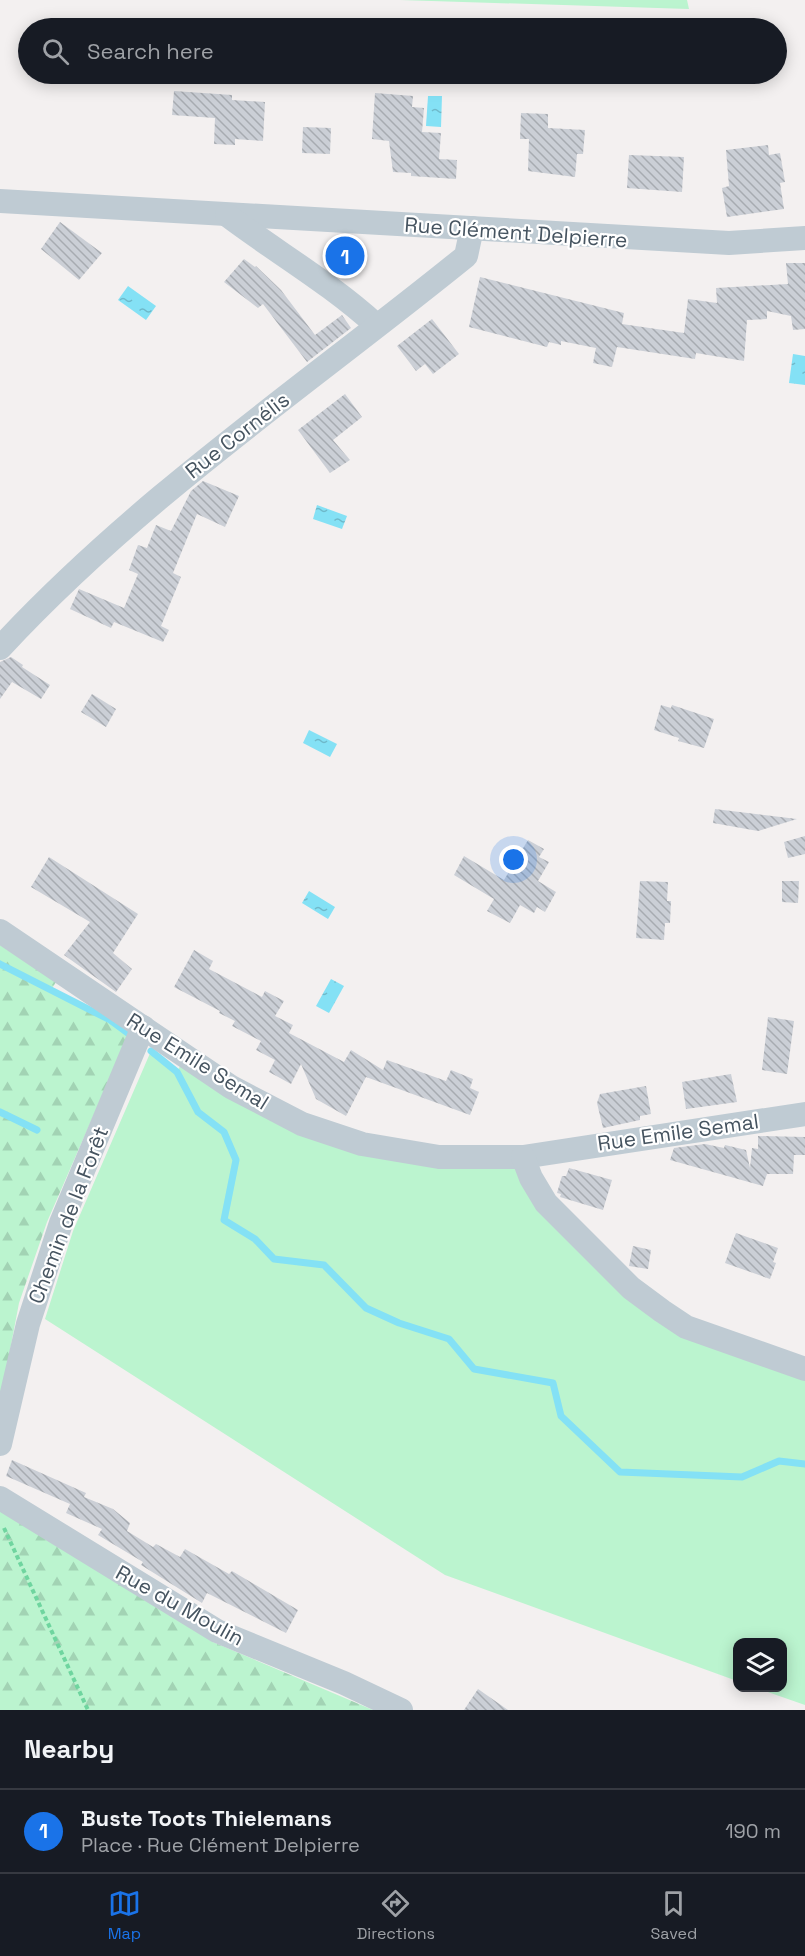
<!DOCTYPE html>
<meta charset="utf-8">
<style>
body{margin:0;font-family:"Space Grotesk",sans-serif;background:#242831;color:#f1f3f6}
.controls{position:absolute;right:18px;bottom:18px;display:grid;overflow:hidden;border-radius:12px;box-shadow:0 3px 15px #0003}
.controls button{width:54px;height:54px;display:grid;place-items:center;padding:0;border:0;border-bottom:2px solid #363941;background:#171b24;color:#f1f3f6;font:30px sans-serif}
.you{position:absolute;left:514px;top:860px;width:21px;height:21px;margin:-15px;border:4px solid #fff;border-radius:50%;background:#1a73e8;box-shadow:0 0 0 9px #1a73e833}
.badge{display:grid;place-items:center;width:39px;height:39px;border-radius:50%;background:#1a73e8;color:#fff;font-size:20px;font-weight:700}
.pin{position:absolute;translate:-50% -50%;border:3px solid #fff;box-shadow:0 2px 6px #0006}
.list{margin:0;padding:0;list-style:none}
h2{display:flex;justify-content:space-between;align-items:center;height:78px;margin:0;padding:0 24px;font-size:26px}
h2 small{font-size:20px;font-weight:400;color:#9ea1a6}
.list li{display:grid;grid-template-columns:39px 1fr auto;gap:18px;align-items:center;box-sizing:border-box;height:84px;padding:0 24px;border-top:2px solid #363941}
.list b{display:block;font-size:22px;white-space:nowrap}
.list p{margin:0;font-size:20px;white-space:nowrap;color:#9ea1a6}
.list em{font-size:20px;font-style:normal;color:#9ea1a6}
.icon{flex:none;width:33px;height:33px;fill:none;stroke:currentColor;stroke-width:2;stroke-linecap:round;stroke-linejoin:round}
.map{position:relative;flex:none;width:805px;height:1710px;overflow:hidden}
.search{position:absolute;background:#171b24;box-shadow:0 3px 15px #0003;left:18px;right:18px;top:18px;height:66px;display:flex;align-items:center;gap:15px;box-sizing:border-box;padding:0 21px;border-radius:33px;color:#9ea1a6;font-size:22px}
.sheet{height:162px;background:#171b24}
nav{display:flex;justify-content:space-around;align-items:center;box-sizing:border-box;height:84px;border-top:2px solid #363941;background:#171b24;font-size:16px;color:#9ea1a6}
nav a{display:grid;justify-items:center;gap:3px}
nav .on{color:#1a73e8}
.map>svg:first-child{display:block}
.green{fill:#bbf4cf}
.forest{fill:url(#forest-firs)}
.water{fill:url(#water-ripples)}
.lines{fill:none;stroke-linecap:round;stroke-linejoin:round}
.stream{stroke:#84e1f5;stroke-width:7}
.building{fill:url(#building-back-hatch)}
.path{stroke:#6fd59f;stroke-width:4;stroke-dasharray:4.5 3;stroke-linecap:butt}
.street{stroke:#bfcbd3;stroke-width:24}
.labels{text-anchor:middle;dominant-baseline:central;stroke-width:4.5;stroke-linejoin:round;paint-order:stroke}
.street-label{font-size:21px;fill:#465460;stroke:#fff}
</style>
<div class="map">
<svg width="805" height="1710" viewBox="0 0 805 1710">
<defs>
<pattern id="forest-firs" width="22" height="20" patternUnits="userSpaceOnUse" patternTransform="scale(1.5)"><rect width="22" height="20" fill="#bbf4cf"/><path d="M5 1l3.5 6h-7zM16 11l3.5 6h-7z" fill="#a2d3b4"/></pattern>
<pattern id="water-ripples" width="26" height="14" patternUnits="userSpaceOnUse" patternTransform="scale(1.5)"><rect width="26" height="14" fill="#84e1f5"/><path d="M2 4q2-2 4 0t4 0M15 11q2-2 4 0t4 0" fill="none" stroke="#6eb9ca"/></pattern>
<pattern id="building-back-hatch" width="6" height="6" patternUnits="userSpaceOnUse" patternTransform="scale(1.5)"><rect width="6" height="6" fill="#cbcfd6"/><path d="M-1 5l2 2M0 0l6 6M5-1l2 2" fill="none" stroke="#a7abb1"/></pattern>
</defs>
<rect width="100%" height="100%" fill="#f3f0f0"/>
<g class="green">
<path d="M 400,0 L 687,0 L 689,9 Z"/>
<path d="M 151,1051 L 177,1071 L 181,1065 L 299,1133 L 516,1167 L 625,1295 L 805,1379 L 805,1705 L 756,1688 L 782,1688 L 782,1642 L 738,1642 L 737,1681 L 445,1575 L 45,1319 L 73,1231 Z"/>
</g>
<g class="forest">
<path d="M 0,945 L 56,982 L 51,990 L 110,1020 L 129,1034 L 47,1222 L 19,1303 L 0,1403 Z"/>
<path d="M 0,1505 L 213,1642 L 373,1710 L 0,1710 Z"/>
</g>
<g class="water">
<path d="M 428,96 L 442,96 L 441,127 L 426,126 Z"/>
<path d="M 128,286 L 156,306 L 146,320 L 118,300 Z"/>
<path d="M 793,354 L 805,356 L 805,385 L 789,383 Z"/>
<path d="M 317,505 L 347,516 L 342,529 L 313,519 Z"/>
<path d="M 309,730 L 337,744 L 330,757 L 303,743 Z"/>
<path d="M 309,891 L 335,907 L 328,919 L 302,903 Z"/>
<path d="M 331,979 L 344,986 L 329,1013 L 316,1006 Z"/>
</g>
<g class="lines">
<g class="stream">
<path d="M 0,964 L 110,1020 L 129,1034"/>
<path d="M 151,1051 L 177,1072 L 198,1112 L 224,1132 L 236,1160 L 224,1220 L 255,1239 L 274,1259 L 324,1265 L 366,1308 L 399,1323 L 449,1339 L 474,1369 L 553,1383 L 561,1416 L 620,1472 L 742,1477 L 779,1461 L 805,1464"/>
<path d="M 0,1112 L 37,1130"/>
</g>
</g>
<g class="building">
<path d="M 174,91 L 232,95 L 232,100 L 265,102 L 263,141 L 235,139 L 235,145 L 214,144 L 215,118 L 172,115 Z"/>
<path d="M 375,93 L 413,96 L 412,107 L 424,108 L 422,132 L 441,133 L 439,159 L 457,160 L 456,179 L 411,176 L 411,173 L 393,172 L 389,141 L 372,139 Z"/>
<path d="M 521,113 L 548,114 L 548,128 L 585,130 L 583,154 L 577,154 L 575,177 L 528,171 L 529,139 L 520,139 Z"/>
<path d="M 303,127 L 331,128 L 330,154 L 302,153 Z"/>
<path d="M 768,145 L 769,155 L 780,153 L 785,182 L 780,183 L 784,209 L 727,217 L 722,188 L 729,186 L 726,150 Z"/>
<path d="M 629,155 L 684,157 L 682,192 L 627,188 Z"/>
<path d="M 60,222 L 102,253 L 79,280 L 41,249 Z"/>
<path d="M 244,259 L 255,267 L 256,266 L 281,290 L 315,335 L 342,315 L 351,328 L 307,362 L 263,304 L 258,308 L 224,282 Z"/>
<path d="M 786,263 L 805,263 L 805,329 L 793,330 L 791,316 L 767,311 L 767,319 L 747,320 L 744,361 L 696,353 L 695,359 L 617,347 L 612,367 L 593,363 L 596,348 L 561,341 L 561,345 L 549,342 L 547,347 L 469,327 L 480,277 L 624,313 L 622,324 L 684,333 L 688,299 L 717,303 L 716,288 L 788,284 Z"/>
<path d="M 432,319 L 459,354 L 433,374 L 425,364 L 416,371 L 397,346 Z"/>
<path d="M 345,394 L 362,417 L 333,440 L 350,460 L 330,473 L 298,430 Z"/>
<path d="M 203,481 L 239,496 L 225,527 L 197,514 L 173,573 L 181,577 L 161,626 L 169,630 L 163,642 L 114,622 L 111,628 L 70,609 L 79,589 L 124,608 L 138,574 L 129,570 L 138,545 L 147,548 L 156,525 L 171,531 L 191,491 Z"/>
<path d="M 11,657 L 23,665 L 22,667 L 50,685 L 41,699 L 12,682 L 0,699 L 0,662 Z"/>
<path d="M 92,694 L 116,709 L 106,727 L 81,712 Z"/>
<path d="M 661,705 L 671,708 L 672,705 L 714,719 L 704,748 L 678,741 L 679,738 L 654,730 Z"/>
<path d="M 715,809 L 797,819 L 758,831 L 713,823 Z"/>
<path d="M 805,836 L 805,854 L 788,858 L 784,842 Z"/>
<path d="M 528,840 L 544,849 L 539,857 L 549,862 L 538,881 L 556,892 L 545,912 L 537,907 L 534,913 L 520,905 L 510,923 L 487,911 L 494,899 L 454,875 L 464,856 L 504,880 Z"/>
<path d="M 49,857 L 138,914 L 113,953 L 132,969 L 116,992 L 64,955 L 90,922 L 31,887 Z"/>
<path d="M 640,881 L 668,882 L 667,901 L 671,901 L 670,923 L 665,923 L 664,940 L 636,938 Z"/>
<path d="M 782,881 L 799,881 L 798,903 L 782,902 Z"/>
<path d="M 194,950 L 213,961 L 209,969 L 262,997 L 265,991 L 284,1001 L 275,1016 L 293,1025 L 289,1033 L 344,1062 L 351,1050 L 383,1070 L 387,1060 L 446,1081 L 451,1070 L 473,1079 L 470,1088 L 479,1092 L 470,1115 L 366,1077 L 346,1116 L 316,1099 L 301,1064 L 291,1084 L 269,1072 L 275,1060 L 256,1050 L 261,1041 L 232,1026 L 235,1021 L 219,1013 L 220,1011 L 174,987 Z"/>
<path d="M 768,1017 L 794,1021 L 787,1074 L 762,1070 Z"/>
<path d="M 731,1074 L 737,1102 L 686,1109 L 682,1082 Z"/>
<path d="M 646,1086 L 651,1114 L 640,1116 L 640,1120 L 603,1128 L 597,1103 L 600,1094 Z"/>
<path d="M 758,1136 L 805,1137 L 805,1155 L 794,1155 L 793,1174 L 767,1174 L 763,1186 L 670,1160 L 674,1148 L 705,1144 L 724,1148 L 725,1145 L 746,1150 L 750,1168 L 752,1148 L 758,1149 Z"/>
<path d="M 569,1168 L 612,1180 L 603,1210 L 560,1197 L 561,1194 L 557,1193 L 562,1176 L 566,1176 Z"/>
<path d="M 736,1233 L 778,1248 L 773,1262 L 776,1263 L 770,1279 L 725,1263 Z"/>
<path d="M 633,1246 L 651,1250 L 648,1269 L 629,1266 Z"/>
<path d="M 12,1460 L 86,1493 L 84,1497 L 113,1509 L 130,1523 L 127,1531 L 153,1547 L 156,1544 L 180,1557 L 185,1549 L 229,1574 L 232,1571 L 298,1610 L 286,1633 L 207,1593 L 202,1603 L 141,1565 L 143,1562 L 98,1535 L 102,1529 L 66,1513 L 70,1504 L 6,1476 Z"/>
<path d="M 478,1689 L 508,1710 L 464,1710 Z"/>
</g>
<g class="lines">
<path class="path" d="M 4,1528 L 88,1710"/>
<g class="street">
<path d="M 0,201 L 729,243 L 805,238"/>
<path d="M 227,215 C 276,252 330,283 376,325"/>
<path d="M 0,648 C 140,497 307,385 466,256 L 472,228"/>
<path d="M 0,931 L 231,1087 L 302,1124 L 362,1144 L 439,1157 L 523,1157 L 805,1114"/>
<path d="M 523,1157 L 531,1178 L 546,1203 L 631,1288 L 662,1311 L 686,1327 L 805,1369"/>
<path d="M 0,1444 L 28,1324 L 61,1223 L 143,1027"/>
<path d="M 0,1498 L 217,1631 L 344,1683 L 401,1710"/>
</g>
</g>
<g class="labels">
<g class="street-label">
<text transform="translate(516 232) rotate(4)">Rue Clément Delpierre</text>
<text transform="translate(237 435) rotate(-38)">Rue Cornélis</text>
<text transform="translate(198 1061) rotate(32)">Rue Emile Semal</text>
<text transform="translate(678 1132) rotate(-8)">Rue Emile Semal</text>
<text transform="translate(68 1215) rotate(-69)">Chemin de la Forêt</text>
<text transform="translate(180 1605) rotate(29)">Rue du Moulin</text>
</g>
</g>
</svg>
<div class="controls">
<button><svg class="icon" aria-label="layers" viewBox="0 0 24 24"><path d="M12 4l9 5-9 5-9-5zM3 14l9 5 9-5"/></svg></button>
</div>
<div class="you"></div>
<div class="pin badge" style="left:345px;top:256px">1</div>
<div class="search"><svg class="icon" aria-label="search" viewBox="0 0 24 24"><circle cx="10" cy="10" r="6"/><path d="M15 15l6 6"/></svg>Search here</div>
</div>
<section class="sheet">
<h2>Nearby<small></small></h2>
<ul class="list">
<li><span class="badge">1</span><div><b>Buste Toots Thielemans</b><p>Place · Rue Clément Delpierre</p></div><em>190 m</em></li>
</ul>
</section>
<nav>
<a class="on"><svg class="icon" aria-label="map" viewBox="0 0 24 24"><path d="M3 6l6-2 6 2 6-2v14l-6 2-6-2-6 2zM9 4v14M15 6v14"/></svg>Map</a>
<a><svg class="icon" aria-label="directions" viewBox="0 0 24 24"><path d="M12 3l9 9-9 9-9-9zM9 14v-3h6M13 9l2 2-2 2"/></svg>Directions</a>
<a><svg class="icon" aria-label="saved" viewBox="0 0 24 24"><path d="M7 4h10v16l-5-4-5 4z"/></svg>Saved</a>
</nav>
